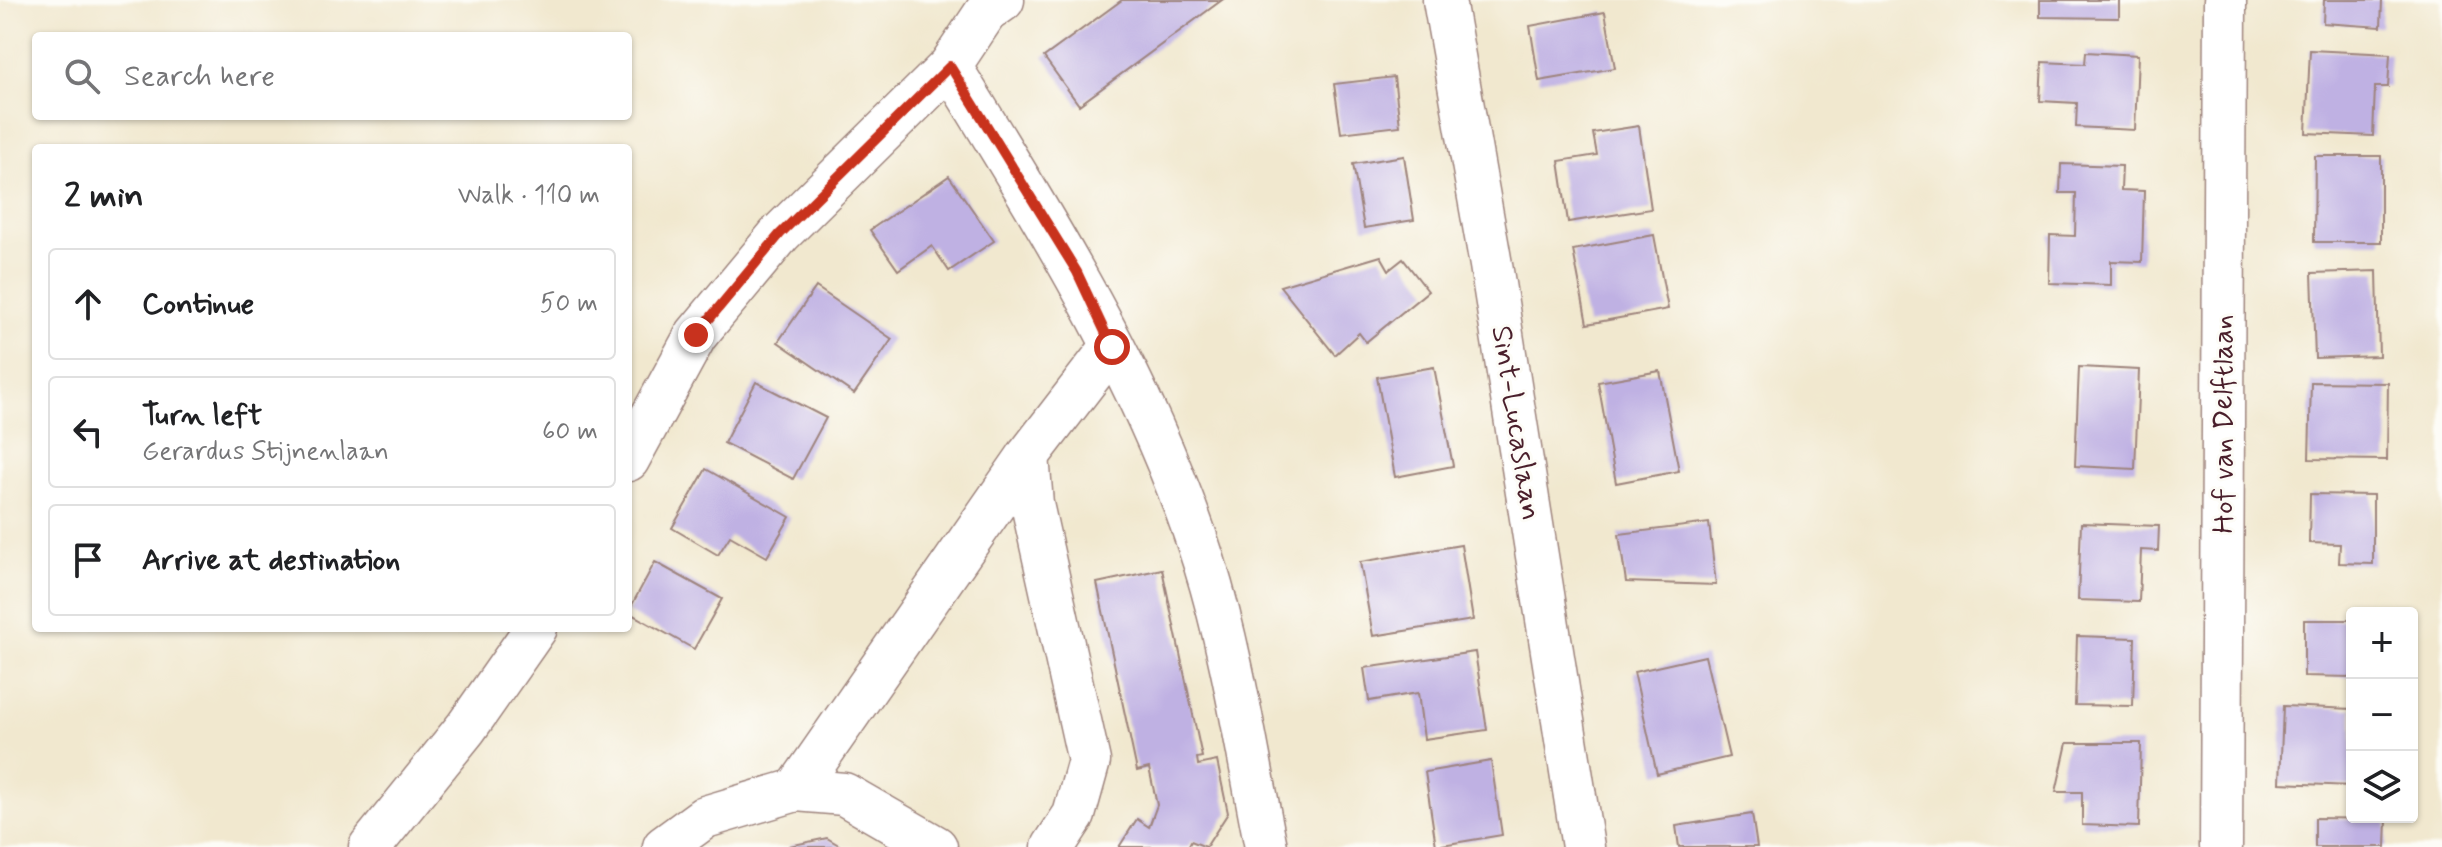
<!DOCTYPE html>
<meta charset="utf-8">
<style>
body{margin:0;font-family:Mynerve,sans-serif;background:#f2f2f2;color:#202124}
.controls{position:absolute;right:24px;bottom:24px;display:grid;overflow:hidden;border-radius:8px;box-shadow:0 2px 6px #0004}
.controls button{width:72px;height:72px;display:grid;place-items:center;padding:0;border:0;border-bottom:2px solid #e0e0e0;background:#fff;color:#202124;font:40px sans-serif}
.stop{position:absolute;width:24px;height:24px;margin:-18px;border:6px solid #c8321e;border-radius:50%;background:#fff}
.stop.end{background:#c8321e;border-color:#fff;box-shadow:0 2px 8px #0008}
.list{margin:0;padding:0;list-style:none}
h2{display:flex;justify-content:space-between;align-items:center;height:104px;margin:0;padding:0 32px;font-size:34px}
h2 small{font-size:26px;font-weight:400;color:#757577}
.list li{display:grid;grid-template-columns:52px 1fr auto;gap:24px;align-items:center;box-sizing:border-box;height:112px;margin:0 16px 16px;padding:0 16px;border:2px solid #e0e0e0;border-radius:8px}
.list b{display:block;font-size:30px;white-space:nowrap}
.list p{margin:0;font-size:26px;white-space:nowrap;color:#757577}
.list em{font-size:26px;font-style:normal;color:#757577}
.icon{flex:none;width:44px;height:44px;fill:none;stroke:currentColor;stroke-width:2;stroke-linecap:round;stroke-linejoin:round}
.map{position:relative;flex:none;width:2442px;height:847px;overflow:hidden}
.search{position:absolute;background:#fff;box-shadow:0 2px 6px #0004;left:32px;top:32px;width:600px;height:88px;display:flex;align-items:center;gap:20px;box-sizing:border-box;padding:0 28px;border-radius:8px;color:#757577;font-size:30px}
.panel{position:absolute;background:#fff;box-shadow:0 2px 6px #0004;left:32px;top:144px;width:600px;height:488px;border-radius:8px}
.map>svg:first-child{display:block}
.building{fill:#bfb1e3}
.lines{fill:none;stroke-linecap:round;stroke-linejoin:round}
.minor-casing{stroke:#9e847d;stroke-width:45}
.minor{stroke:#fff;stroke-width:42}
.route{stroke:#c8321e;stroke-width:10}
.labels{text-anchor:middle;dominant-baseline:central;stroke-width:6;stroke-linejoin:round;paint-order:stroke}
.street-label{font-size:30px;fill:#4a1f2b;stroke:#fdfcf7}
</style>
<div class="map">
<svg width="2442" height="847" viewBox="0 0 2442 847">
<rect width="100%" height="100%" fill="#fdfcf7"/>
<filter id="ink" filterUnits="userSpaceOnUse"><feTurbulence type="fractalNoise" baseFrequency=".0125" numOctaves="2"/><feDisplacementMap in="SourceGraphic" scale="16" xChannelSelector="R" yChannelSelector="G"/><feConvolveMatrix kernelMatrix="1 2 1 2 8 2 1 2 1" color-interpolation-filters="sRGB"/></filter>
<filter id="wash" filterUnits="userSpaceOnUse"><feTurbulence type="fractalNoise" baseFrequency=".006" numOctaves="4" result="noise"/><feDisplacementMap in="SourceGraphic" scale="32" xChannelSelector="R" yChannelSelector="G"/><feGaussianBlur stdDeviation="1.8" result="paint"/><feColorMatrix in="noise" values="0 0 0 0 0 0 0 0 0 0 0 0 0 0 0 0 0 1.4 0 .05"/><feComposite in="paint" operator="in"/></filter>
<g filter="url(#wash)">
<rect width="100%" height="100%" fill="#f1e8cf"/>
<g id="blocks">
<g class="building">
<path d="M 1122,0 L 1222,0 L 1079,105 L 1044,57 Z"/>
<path d="M 2040,0 L 2119,0 L 2119,18 L 2040,17 Z"/>
<path d="M 2324,0 L 2382,0 L 2381,27 L 2323,23 Z"/>
<path d="M 1605,12 L 1615,68 L 1539,81 L 1530,26 Z"/>
<path d="M 2310,50 L 2390,54 L 2388,87 L 2375,87 L 2373,136 L 2306,133 Z"/>
<path d="M 2086,52 L 2138,55 L 2135,130 L 2076,127 L 2077,103 L 2040,101 L 2042,62 L 2085,64 Z"/>
<path d="M 1394,77 L 1400,126 L 1341,133 L 1334,84 Z"/>
<path d="M 1639,126 L 1651,209 L 1568,222 L 1559,161 L 1597,155 L 1593,133 Z"/>
<path d="M 1404,156 L 1414,220 L 1364,228 L 1353,164 Z"/>
<path d="M 2315,156 L 2381,156 L 2381,242 L 2314,242 Z"/>
<path d="M 2061,164 L 2122,166 L 2121,190 L 2144,191 L 2142,262 L 2111,261 L 2111,285 L 2049,283 L 2050,235 L 2075,236 L 2076,193 L 2060,193 Z"/>
<path d="M 949,176 L 994,241 L 949,271 L 932,246 L 898,270 L 870,230 Z"/>
<path d="M 1654,235 L 1668,309 L 1587,324 L 1573,250 Z"/>
<path d="M 1381,256 L 1389,270 L 1403,259 L 1428,291 L 1366,342 L 1359,333 L 1335,355 L 1280,286 Z"/>
<path d="M 2377,271 L 2379,356 L 2315,358 L 2312,273 Z"/>
<path d="M 816,287 L 892,339 L 854,394 L 778,342 Z"/>
<path d="M 1434,367 L 1453,466 L 1395,477 L 1377,377 Z"/>
<path d="M 2079,367 L 2139,370 L 2135,469 L 2075,466 Z"/>
<path d="M 1660,371 L 1679,471 L 1616,483 L 1598,382 Z"/>
<path d="M 756,382 L 826,418 L 793,479 L 724,443 Z"/>
<path d="M 2311,382 L 2388,383 L 2387,460 L 2309,459 Z"/>
<path d="M 706,469 L 790,517 L 767,557 L 730,536 L 718,555 L 672,528 Z"/>
<path d="M 2310,494 L 2373,495 L 2373,564 L 2339,563 L 2340,544 L 2309,543 Z"/>
<path d="M 1709,523 L 1716,585 L 1626,582 L 1619,534 Z"/>
<path d="M 2081,523 L 2159,526 L 2158,551 L 2141,550 L 2139,602 L 2078,600 Z"/>
<path d="M 1461,545 L 1473,620 L 1373,636 L 1360,562 Z"/>
<path d="M 655,562 L 722,599 L 694,649 L 628,612 Z"/>
<path d="M 1162,569 L 1202,757 L 1197,758 L 1198,765 L 1217,761 L 1228,813 L 1206,847 L 1191,841 L 1188,847 L 1119,847 L 1137,819 L 1149,827 L 1157,805 L 1149,768 L 1137,771 L 1097,583 Z"/>
<path d="M 2304,620 L 2352,620 L 2352,677 L 2304,676 Z"/>
<path d="M 2077,636 L 2135,638 L 2133,706 L 2075,705 Z"/>
<path d="M 1475,652 L 1487,730 L 1424,739 L 1418,693 L 1369,701 L 1364,668 Z"/>
<path d="M 1705,656 L 1729,757 L 1657,774 L 1634,672 Z"/>
<path d="M 2283,706 L 2352,709 L 2352,786 L 2280,783 Z"/>
<path d="M 2067,743 L 2141,743 L 2139,827 L 2082,825 L 2082,792 L 2056,792 Z"/>
<path d="M 1491,761 L 1502,835 L 1436,846 L 1425,772 Z"/>
<path d="M 1752,814 L 1757,847 L 1679,847 L 1676,826 Z"/>
<path d="M 2315,818 L 2387,819 L 2386,847 L 2315,847 Z"/>
<path d="M 827,838 L 842,847 L 789,847 L 789,846 Z"/>
</g>
</g>
</g>
<g filter="url(#ink)">
<use href="#blocks" fill-opacity="0" stroke="#9e847d" stroke-width="2"/>
<g class="lines">
<defs>
<g id="minor">
<path d="M 1444,0 L 1491,265 L 1583,847"/>
<path d="M 950,66 C 1047,224 1148,384 1204,562 C 1233,655 1247,752 1266,847"/>
<path d="M 1028,456 L 1032,504 L 1089,761 L 1074,815 L 1053,847"/>
<path d="M 628,460 L 696,335 L 780,234 L 950,66 L 986,12 L 1003,0"/>
<path d="M 796,790 L 844,794 L 936,847"/>
<path d="M 370,847 L 466,728 L 536,628"/>
<path d="M 664,847 L 705,817 L 796,790 L 1028,456 L 1112,347"/>
<path d="M 2221,847 L 2225,0"/>
</g>
</defs>
<use href="#minor" class="minor-casing"/>
<use href="#minor" class="minor"/>
</g>
</g>
<g class="lines" filter="url(#ink)">
<path class="route" d="M 696,335 L 780,234 L 950,66 L 1077,272 L 1112,347"/>
</g>
<g class="labels">
<g class="street-label">
<text transform="translate(1516 423) rotate(81)">Sint-Lucaslaan</text>
<text transform="translate(2223 424) rotate(-90)">Hof van Delftlaan</text>
</g>
</g>
</svg>
<div class="controls">
<button>+</button>
<button>−</button>
<button><svg class="icon" aria-label="layers" viewBox="0 0 24 24"><path d="M12 4l9 5-9 5-9-5zM3 14l9 5 9-5"/></svg></button>
</div>
<div class="stop" style="left:1112px;top:347px"></div>
<div class="stop end" style="left:696px;top:335px"></div>
<div class="search"><svg class="icon" aria-label="search" viewBox="0 0 24 24"><circle cx="10" cy="10" r="6"/><path d="M15 15l6 6"/></svg>Search here</div>
<section class="panel">
<h2>2 min<small>Walk · 110 m</small></h2>
<ul class="list">
<li><svg class="icon" aria-label="ahead" viewBox="0 0 24 24"><path d="M12 20V5M6 11l6-6 6 6"/></svg><div><b>Continue</b></div><em>50 m</em></li>
<li><svg class="icon" aria-label="left" viewBox="0 0 24 24"><path d="M17 20v-9H6M10 6l-5 5 5 5"/></svg><div><b>Turn left</b><p>Gerardus Stijnenlaan</p></div><em>60 m</em></li>
<li><svg class="icon" aria-label="arrive" viewBox="0 0 24 24"><path d="M6 21V4h12l-3 4 3 4H6"/></svg><div><b>Arrive at destination</b></div></li>
</ul>
</section>
</div>
